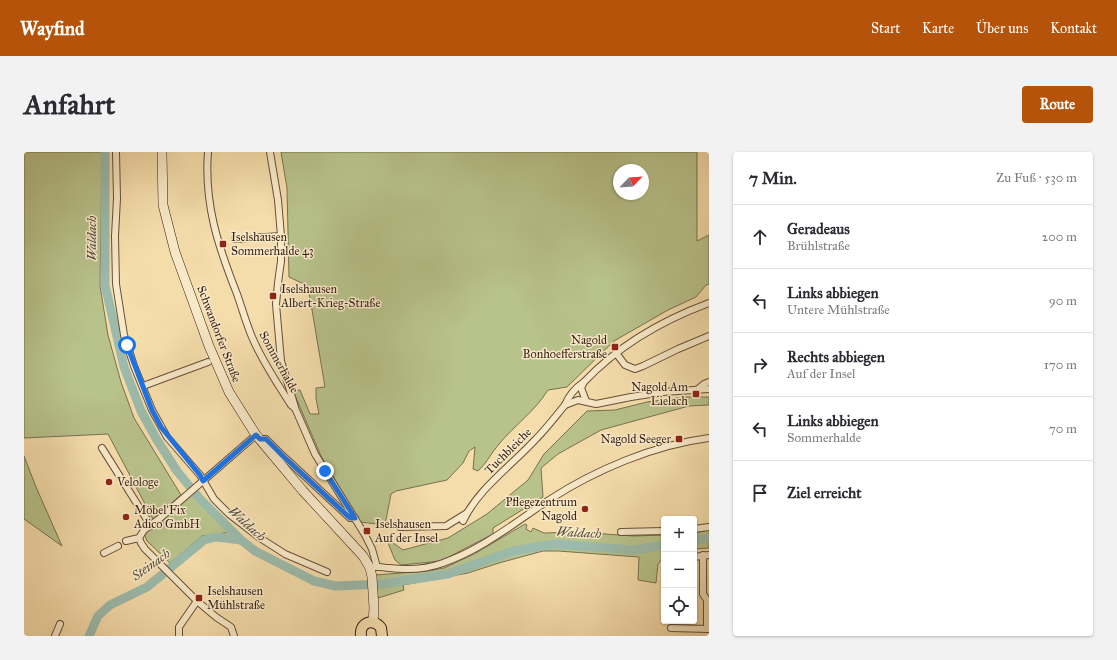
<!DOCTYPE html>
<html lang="de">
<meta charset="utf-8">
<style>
body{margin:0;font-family:"IM FELL Great Primer",serif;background:#f2f2f3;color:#2b2b33}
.controls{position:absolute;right:12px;bottom:12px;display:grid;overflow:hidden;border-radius:4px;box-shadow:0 1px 3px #0004}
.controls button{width:36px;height:36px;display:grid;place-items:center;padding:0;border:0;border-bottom:1px solid #e1e1e2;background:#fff;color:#2b2b33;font:20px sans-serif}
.compass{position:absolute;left:589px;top:12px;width:36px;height:36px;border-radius:50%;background:#fff;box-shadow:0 1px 3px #0004;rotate:65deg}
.stop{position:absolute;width:12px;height:12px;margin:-9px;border:3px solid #1a73e8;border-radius:50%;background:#fff}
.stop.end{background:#1a73e8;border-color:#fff;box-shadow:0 1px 4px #0008}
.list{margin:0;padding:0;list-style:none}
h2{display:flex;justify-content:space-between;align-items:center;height:52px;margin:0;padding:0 16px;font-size:17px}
h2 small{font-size:13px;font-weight:400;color:#7c7c81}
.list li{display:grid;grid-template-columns:26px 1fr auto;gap:12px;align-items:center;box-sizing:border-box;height:64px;padding:0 16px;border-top:1px solid #e1e1e2}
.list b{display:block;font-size:15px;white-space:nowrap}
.list p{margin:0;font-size:13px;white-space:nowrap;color:#7c7c81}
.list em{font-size:13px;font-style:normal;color:#7c7c81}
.icon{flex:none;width:22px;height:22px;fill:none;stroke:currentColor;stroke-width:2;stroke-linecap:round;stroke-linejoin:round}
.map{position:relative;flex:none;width:685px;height:484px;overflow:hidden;border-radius:4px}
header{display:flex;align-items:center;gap:24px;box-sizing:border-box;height:56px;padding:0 20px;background:#b45309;color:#fff}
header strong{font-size:19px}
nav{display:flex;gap:22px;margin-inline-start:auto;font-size:14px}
.intro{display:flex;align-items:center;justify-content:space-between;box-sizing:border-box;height:96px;padding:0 24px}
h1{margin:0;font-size:28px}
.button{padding:10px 18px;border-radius:4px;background:#b45309;color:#fff;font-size:14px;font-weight:700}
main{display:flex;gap:24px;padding:0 24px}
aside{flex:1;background:#fff;border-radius:4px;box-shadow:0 1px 3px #0004}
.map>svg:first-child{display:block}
.green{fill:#b8c28b;stroke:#787050;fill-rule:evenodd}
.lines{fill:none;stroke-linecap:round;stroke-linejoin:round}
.river{stroke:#9cbbac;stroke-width:9}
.minor-casing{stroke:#674e3a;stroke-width:8}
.secondary-casing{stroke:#381e15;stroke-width:10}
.primary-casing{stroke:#381e15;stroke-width:12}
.minor{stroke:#f8e9c8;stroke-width:6}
.secondary{stroke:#f8e9c8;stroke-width:9}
.primary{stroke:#f5ddab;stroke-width:10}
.route{stroke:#1a73e8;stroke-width:5}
.poi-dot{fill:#8f2418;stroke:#f8e9c8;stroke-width:1.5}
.labels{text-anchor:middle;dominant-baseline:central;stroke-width:3;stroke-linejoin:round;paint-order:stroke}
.poi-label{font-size:12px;fill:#381e15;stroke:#f8e9c8;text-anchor:start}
.street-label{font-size:12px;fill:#381e15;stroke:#f8e9c8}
.water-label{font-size:13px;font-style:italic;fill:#564d42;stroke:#f8e9c8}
</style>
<header>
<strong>Wayfind</strong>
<nav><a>Start</a><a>Karte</a><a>Über uns</a><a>Kontakt</a></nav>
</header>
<div class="intro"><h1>Anfahrt</h1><a class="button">Route</a></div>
<main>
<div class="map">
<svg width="685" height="484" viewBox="0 0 685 484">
<rect width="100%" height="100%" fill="#f5ddab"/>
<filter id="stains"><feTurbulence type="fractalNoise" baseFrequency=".005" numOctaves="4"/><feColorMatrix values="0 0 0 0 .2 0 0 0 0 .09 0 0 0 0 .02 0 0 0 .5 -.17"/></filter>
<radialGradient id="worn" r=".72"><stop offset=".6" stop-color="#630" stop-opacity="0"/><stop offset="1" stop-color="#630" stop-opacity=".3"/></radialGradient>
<g class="green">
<path d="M 0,0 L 78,0 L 76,134 L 84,183 L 97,230 L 110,266 L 157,343 L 129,367 L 84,282 L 0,286 Z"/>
<path d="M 257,0 L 673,0 L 673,89 L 685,83 L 685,132 L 682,133 L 672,145 L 644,158 L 590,189 L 543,235 L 524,238 C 511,259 491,273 475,292 C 467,301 463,311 454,319 L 449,317 L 451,295 L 445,299 L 439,311 L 423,328 L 372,339 L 367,342 L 361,373 L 336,370 L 297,304 L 269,239 L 276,238 L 286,262 L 295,262 L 292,246 L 292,236 L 301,235 L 284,134 L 265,125 L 263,36 ZM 595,18 L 619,18 L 619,42 L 595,42 Z"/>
<path d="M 661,245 L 685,245 L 685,253 L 665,254 L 577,278 L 534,302 L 517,316 L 519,345 L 469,376 L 469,382 L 417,409 L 377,413 L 371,408 L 362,386 L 379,398 L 424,386 L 463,362 L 504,328 L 520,302 L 563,259 L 591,258 L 623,250 Z"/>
<path d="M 0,304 L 12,335 L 38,394 L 0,367 Z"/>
<path d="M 168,342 L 208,380 L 178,384 L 146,411 L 123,389 L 121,384 L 123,379 Z"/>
<path d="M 501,372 L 503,373 L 502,377 L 507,380 L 509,376 L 520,381 L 554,380 L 609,384 L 640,383 L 640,405 L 634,412 L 632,431 L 614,428 L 615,405 L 534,399 L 519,399 L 475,411 L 444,421 L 379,433 L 380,438 L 354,446 L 351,423 L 403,419 L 420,416 L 450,402 Z"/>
<path d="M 685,378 L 685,396 L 670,397 L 670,381 Z"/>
</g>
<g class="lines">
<g class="river">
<path d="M 81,0 L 81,133 L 100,215 L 117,259 L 133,288 L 153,319 L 176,347 L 217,388 L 231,399 L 290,429 L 312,434 L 357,432 L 424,422 L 489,399 L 531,392 L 610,398 L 640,393"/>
<path d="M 670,388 L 685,386"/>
<path d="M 65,484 L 74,464 L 86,453 L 123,435 L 180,388 L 192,385 L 217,388"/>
</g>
<defs>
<g id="minor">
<path d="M 92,0 L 93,46 L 91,84 L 92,132 L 100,183 L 110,214 L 128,258 L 143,285 L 176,323 L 190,347 L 205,362 L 236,386 L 261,402 L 303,420"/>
<path d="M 184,0 C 180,52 194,94 213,142 C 218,156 222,171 228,185 C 238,209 253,231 267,253 L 271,256 L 291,302 L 341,383 L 348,397 L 353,415"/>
<path d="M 246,0 L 254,48 L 257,84 L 257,109 L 254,131 L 252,152 L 257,209 L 271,255"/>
<path d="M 211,87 L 257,84"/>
<path d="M 592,201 L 601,213 L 611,217 L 619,214 L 654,197 L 685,184"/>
<path d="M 119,234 L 184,210"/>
<path d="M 674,237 L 680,232 L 685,230"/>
<path d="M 562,249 L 557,236 L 560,230 C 594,194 639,168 685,151"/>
<path d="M 541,253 L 554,248 L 572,252 L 607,245 L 639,240 L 685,237"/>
<path d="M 236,287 L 242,287 L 259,304 L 326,366 L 331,366"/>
<path d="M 78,296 L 127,374"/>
<path d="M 439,369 C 454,337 487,314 511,288 C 522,277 531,265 541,253 C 545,243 551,236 560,230"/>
<path d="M 376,375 L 422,374 L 443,361"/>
<path d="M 670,377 L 685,375"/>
<path d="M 597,380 L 640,379"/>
<path d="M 102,389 L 115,386"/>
<path d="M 80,401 L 94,394"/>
<path d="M 679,403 L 679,442 L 683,448 L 683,477"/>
<path d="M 670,405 L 685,403"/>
<path d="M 350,415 C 355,414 360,416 365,416 C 382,418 403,417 419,411 C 459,397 490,371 525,348 C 571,318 630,293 685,286"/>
<path d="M 647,476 L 685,477"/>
<path d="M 31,484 L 36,472"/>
<path d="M 155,484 L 155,475 L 173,449"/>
<path d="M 210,484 L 207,475 L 192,465 L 173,449 L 121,397 L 117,391 L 115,386 L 120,378 L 135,367 L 232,283"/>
</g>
<path id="secondary" d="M 138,0 L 139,53 L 151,100 L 185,194 L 205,240 L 232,283 L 279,339 L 339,404 L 346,416 L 348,425 L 350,456 L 349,470"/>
<path id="primary" d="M 337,484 C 335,471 349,465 357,476 L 358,484"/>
</defs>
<use href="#minor" class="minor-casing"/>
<use href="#secondary" class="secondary-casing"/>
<use href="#primary" class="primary-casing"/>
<use href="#minor" class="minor"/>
<use href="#secondary" class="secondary"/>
<use href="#primary" class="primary"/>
</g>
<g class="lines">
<path class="route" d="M 103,193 L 128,258 L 137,275 L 176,323 L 179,329 L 232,283 L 236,287 L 242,287 L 259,304 L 326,366 L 331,366 L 301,319"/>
</g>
<g class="poi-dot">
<rect x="195" y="88" width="8" height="8" rx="2"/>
<rect x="245" y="140" width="8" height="8" rx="2"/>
<rect x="587" y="191" width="8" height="8" rx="2"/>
<rect x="668" y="238" width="8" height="8" rx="2"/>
<rect x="651" y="283" width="8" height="8" rx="2"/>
<circle cx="85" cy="330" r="4"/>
<circle cx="561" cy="357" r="4"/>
<circle cx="102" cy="365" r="4"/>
<rect x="339" y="375" width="8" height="8" rx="2"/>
<rect x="171" y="442" width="8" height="8" rx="2"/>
</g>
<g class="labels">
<g class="poi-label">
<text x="207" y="85">Iselshausen<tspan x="207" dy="14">Sommerhalde 43</tspan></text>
<text x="257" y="137">Iselshausen<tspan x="257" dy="14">Albert-Krieg-Straße</tspan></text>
<text x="583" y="188" text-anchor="end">Nagold<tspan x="583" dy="14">Bonhoefferstraße</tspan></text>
<text x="664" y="235" text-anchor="end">Nagold Am<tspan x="664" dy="14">Lielach</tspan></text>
<text x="647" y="287" text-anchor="end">Nagold Seeger</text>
<text x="93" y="330">Velologe</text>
<text x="553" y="350" text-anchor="end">Pflegezentrum<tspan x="553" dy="14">Nagold</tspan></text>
<text x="110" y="358">Möbel Fix<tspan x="110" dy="14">Adico GmbH</tspan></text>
<text x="351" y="372">Iselshausen<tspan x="351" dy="14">Auf der Insel</tspan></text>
<text x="183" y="439">Iselshausen<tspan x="183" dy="14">Mühlstraße</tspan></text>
</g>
<g class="street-label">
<text transform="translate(195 182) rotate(69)">Schwandorfer Straße</text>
<text transform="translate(255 210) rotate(61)">Sommerhalde</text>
<text transform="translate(484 299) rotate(-45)">Tuchbleiche</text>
</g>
<g class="water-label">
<text transform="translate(68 86) rotate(-90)">Waldach</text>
<text transform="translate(223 372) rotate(42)">Waldach</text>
<text transform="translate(555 381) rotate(3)">Waldach</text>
<text transform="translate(127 413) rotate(-36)">Steinach</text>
</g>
</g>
<rect width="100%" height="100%" filter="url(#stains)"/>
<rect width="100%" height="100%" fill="url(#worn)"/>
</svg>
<div class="controls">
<button>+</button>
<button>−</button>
<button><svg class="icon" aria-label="locate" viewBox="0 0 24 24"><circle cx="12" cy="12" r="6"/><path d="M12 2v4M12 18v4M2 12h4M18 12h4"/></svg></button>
</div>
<svg class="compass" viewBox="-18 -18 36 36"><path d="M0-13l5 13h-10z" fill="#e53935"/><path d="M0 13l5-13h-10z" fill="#7c7c81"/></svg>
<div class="stop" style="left:103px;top:193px"></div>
<div class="stop end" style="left:301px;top:319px"></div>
</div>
<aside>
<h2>7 Min.<small>Zu Fuß · 530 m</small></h2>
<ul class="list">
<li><svg class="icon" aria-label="ahead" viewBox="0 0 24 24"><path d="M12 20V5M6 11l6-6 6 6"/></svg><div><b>Geradeaus</b><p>Brühlstraße</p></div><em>200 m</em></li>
<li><svg class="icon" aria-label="left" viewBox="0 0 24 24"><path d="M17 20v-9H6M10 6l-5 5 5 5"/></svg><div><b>Links abbiegen</b><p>Untere Mühlstraße</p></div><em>90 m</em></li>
<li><svg class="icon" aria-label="right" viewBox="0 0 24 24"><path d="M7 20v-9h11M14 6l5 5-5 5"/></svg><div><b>Rechts abbiegen</b><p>Auf der Insel</p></div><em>170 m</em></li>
<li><svg class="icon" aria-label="left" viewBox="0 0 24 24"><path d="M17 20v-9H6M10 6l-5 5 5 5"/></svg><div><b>Links abbiegen</b><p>Sommerhalde</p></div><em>70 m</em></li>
<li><svg class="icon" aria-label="arrive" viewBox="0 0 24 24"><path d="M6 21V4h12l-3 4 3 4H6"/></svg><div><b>Ziel erreicht</b></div></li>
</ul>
</aside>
</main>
